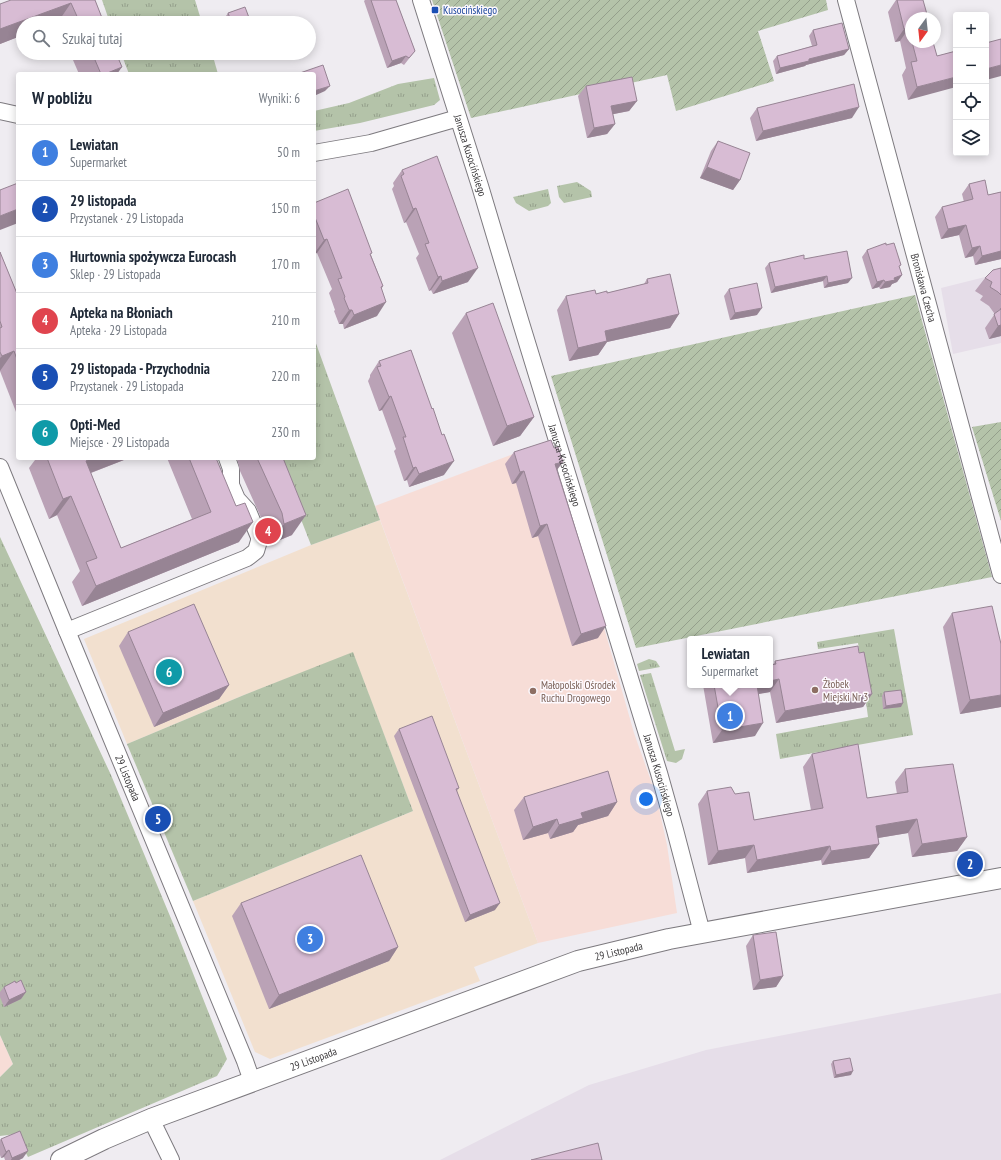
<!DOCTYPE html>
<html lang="pl">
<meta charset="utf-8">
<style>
body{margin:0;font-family:"PT Sans Narrow",sans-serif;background:#f6f6f7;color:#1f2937}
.controls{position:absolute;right:12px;top:12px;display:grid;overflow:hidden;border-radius:4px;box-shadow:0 2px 10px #0003}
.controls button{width:36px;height:36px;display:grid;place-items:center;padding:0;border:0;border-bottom:1px solid #e0e1e3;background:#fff;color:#1f2937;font:20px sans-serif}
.compass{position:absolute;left:905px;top:12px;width:36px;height:36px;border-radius:50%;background:#fff;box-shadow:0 2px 10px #0003;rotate:195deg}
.you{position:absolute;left:646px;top:799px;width:14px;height:14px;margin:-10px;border:3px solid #fff;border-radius:50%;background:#1a73e8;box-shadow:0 0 0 6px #1a73e833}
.badge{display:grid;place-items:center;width:26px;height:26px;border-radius:50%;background:#d93025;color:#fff;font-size:13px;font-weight:700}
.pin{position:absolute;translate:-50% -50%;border:2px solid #fff;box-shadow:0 1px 4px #0006}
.popup{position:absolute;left:687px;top:636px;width:86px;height:52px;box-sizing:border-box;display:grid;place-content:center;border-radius:4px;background:#fff;filter:drop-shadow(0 1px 3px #0005);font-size:13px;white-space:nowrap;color:#747a83}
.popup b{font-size:15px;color:#1f2937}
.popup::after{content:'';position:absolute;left:50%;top:100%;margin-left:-8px;border:8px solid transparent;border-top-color:#fff}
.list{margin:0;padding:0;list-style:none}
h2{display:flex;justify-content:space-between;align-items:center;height:52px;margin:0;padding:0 16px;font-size:17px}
h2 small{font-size:13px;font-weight:400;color:#747a83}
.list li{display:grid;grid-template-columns:26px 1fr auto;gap:12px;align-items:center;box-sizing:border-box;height:56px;padding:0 16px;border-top:1px solid #e0e1e3}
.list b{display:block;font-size:15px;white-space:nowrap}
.list p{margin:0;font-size:13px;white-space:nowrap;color:#747a83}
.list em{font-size:13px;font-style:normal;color:#747a83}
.icon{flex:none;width:22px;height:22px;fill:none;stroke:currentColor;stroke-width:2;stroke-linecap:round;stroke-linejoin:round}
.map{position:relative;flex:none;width:1001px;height:1160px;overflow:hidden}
.search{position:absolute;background:#fff;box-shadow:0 2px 10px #0003;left:16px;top:16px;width:300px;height:44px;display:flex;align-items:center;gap:10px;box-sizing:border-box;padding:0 14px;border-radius:22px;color:#747a83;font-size:15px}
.panel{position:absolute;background:#fff;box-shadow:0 2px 10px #0003;left:16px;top:72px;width:300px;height:388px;border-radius:4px}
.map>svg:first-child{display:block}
.commercial{fill:#f2e0cf}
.built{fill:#e6dee9}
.education{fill:#f7ddd7}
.grass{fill:url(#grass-tufts)}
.garden{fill:url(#garden-furrows)}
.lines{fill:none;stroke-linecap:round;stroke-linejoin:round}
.minor-casing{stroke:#7d7a7f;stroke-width:18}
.tertiary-casing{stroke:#7d7a7f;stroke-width:22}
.minor{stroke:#fff;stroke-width:16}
.tertiary{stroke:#fff;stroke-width:20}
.wall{fill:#baa2b6}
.shaded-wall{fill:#978494}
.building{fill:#d8bcd4;stroke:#978494}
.transit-dot{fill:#1a4fb4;stroke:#fdf9fe;stroke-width:1.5}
.education-dot{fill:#8d6e63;stroke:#fdf9fe;stroke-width:1.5}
.labels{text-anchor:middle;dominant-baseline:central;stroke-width:3;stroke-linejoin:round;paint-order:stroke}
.transit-label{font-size:11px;fill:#164399;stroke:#fdf9fe;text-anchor:start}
.street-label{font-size:11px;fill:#3c3a3c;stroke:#fdf9fe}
.education-label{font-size:11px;fill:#785e54;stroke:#fdf9fe;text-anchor:start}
</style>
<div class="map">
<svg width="1001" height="1160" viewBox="0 0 1001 1160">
<defs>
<pattern id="grass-tufts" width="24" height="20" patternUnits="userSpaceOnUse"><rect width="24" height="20" fill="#b4c3a9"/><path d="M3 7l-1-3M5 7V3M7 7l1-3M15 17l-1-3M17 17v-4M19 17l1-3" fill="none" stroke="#949f8b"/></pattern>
<pattern id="garden-furrows" width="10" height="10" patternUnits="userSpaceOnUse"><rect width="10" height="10" fill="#b4c3a9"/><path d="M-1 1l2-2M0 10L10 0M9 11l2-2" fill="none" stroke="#949f8b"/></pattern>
</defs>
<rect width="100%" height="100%" fill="#efecf1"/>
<path class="commercial" d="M 380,520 L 538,943 L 474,967 L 480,981 L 270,1059 L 255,1052 L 193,901 L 413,811 L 353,653 L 244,695 L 127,744 L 84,639 L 311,545 Z"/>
<g class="built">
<path d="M 1001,273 L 1001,343 L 953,354 L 941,288 Z"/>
<path d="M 1001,993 L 1001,1160 L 440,1160 L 589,1085 L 706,1050 Z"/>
</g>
<g class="education">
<path d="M 545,442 L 595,596 L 634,733 L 656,795 L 667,845 L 677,913 L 538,943 L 375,506 Z"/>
<path d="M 0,1035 L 13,1064 L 0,1077 Z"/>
</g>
<g class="grass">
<path d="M 102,0 L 195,0 L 202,23 L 110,23 Z"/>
<path d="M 121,53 L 212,53 L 218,74 L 129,74 Z"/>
<path d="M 434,78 L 440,100 L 434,105 L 360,123 L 314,131 L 314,111 L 349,103 L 398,84 Z"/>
<path d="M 577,182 L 591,191 L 592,197 L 564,203 L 559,197 L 557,186 Z"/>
<path d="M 548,189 L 551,203 L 548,206 L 529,211 L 516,203 L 513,197 Z"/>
<path d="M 314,338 L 380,520 L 311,545 L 277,458 L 314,458 Z"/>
<path d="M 0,537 L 111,775 L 175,928 L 227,1059 L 217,1076 L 28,1157 L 16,1134 L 0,1136 L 0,1077 L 13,1064 L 0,1035 Z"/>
<path d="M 894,629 L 913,735 L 780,759 L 776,734 L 868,717 L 858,643 L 818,649 L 817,642 Z"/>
<path d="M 353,652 L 413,811 L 193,901 L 127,744 L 244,695 Z"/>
<path d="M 649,659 L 656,661 L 660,667 L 639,671 L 637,664 Z"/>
<path d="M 651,673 L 675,751 L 685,749 L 682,759 L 676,763 L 667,761 L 640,675 Z"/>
</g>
<g class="garden">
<path d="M 432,0 L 826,0 L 828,10 L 758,31 L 774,81 L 676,111 L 667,75 L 471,118 Z"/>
<path d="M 915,295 L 992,577 L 636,648 L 551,376 Z"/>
<path d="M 1001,422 L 1001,521 L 972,427 Z"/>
</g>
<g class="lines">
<defs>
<g id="minor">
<path id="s1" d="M 421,0 L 480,186 L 521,323 L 659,773 L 675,830 L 702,933"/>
<path id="s2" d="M 846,0 L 1001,575"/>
<path d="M 0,111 L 18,115"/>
<path d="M 314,153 L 371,143 L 458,118"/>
<path id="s3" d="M 0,467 L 67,631 L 245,1061 L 252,1081"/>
<path d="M 67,631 L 247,558 L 256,551 L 259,541 L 259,537 L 248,511 L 237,499 L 231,485 L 231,469 L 227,458"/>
<path d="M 151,1119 L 171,1160"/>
</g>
<g id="tertiary">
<path id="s4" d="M 61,1160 L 104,1139 L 151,1119 L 578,961 L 669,939 L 1001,878"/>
</g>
</defs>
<use href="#minor" class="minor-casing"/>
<use href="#tertiary" class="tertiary-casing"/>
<use href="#minor" class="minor"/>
<use href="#tertiary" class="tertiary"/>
</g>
<g class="wall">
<path d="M 95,0 L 104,23 L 58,23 L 58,22 L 23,23 L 23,35 L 0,44 L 0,4 Z"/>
<path d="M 365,0 L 396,0 L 415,51 L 404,65 L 401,63 L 387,68 L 364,1 Z"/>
<path d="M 896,0 L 923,0 L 911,18 L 911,42 L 933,42 L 937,56 L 956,51 L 908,100 L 902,75 L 906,68 L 900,41 L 895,42 L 888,12 Z"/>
<path d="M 228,13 L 251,23 L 228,23 L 226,16 Z"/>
<path d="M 813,30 L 849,49 L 844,55 L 806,65 L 805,66 L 776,74 L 773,61 L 777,56 L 812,46 L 809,36 Z"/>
<path d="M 70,53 L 116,53 L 117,74 L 79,74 Z"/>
<path d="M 273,53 L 293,53 L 275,58 Z"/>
<path d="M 586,86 L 637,101 L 629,111 L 613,114 L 615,124 L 607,134 L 587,138 L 578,96 Z"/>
<path d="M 757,108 L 852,118 L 756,141 L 750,118 Z"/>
<path d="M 718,141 L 740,180 L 733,190 L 700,178 L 711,151 Z"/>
<path d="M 402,170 L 468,282 L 433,294 L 431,290 L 429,291 L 416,258 L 419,254 L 406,222 L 404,223 L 392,189 L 394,186 L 393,183 Z"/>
<path d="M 969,184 L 988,195 L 1001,192 L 1001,259 L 975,265 L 973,256 L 965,258 L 959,235 L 941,239 L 935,217 L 942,207 L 964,202 L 962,194 Z"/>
<path d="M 314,203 L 371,255 L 383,286 L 382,288 L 377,316 L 344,329 L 343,324 L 339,324 L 334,311 L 335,310 L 329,293 L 332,289 L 317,253 L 314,254 Z"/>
<path d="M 886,245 L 899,267 L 902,275 L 897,282 L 892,284 L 890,287 L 880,289 L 879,287 L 872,289 L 862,257 L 867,250 Z"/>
<path d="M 0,252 L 18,296 L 18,417 L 0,371 Z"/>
<path d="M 804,259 L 848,283 L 824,288 L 823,281 L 771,293 L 765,268 L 769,263 Z"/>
<path d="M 1001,268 L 1001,336 L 989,339 L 985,328 L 994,315 L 994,313 L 989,306 L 980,300 L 983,296 L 975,291 L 985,278 Z"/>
<path d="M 647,279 L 679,314 L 670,328 L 607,342 L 598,355 L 569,361 L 557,310 L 566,296 L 607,293 L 644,284 Z"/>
<path d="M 729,289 L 757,315 L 730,320 L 724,296 Z"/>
<path d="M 466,313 L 534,417 L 520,436 L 493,446 L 452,333 Z"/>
<path d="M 379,361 L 444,475 L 409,487 L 407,480 L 404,481 L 394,451 L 396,449 L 382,410 L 379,411 L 368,381 L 370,377 L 370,375 Z"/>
<path d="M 514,452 L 557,470 L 598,638 L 572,646 L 538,536 L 532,538 L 516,483 L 512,484 L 505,464 Z"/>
<path d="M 34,458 L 129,458 L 91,473 L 121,548 L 192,519 L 167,458 L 216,458 L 239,542 L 82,606 L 72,582 L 80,571 L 57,515 L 49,519 L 29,468 L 35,460 Z"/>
<path d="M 237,458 L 283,458 L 292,535 L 270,544 L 268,533 L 240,471 Z"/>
<path d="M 952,613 L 1001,707 L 960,714 L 943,627 Z"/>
<path d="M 128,632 L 229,685 L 219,699 L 154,727 L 119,646 Z"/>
<path d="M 859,653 L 872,694 L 863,707 L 776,723 L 770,692 L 758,694 L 755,736 L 713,743 L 703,685 L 770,685 L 773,665 L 775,661 Z"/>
<path d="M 884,692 L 901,707 L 883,709 L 882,696 Z"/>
<path d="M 399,729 L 459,788 L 457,791 L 495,910 L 465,922 L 394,736 Z"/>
<path d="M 812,754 L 867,798 L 897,794 L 895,782 L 905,769 L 967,837 L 957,851 L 912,857 L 908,833 L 878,838 L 879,844 L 869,858 L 822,865 L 821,860 L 747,873 L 745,858 L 708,865 L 698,804 L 707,791 L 735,794 L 754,820 L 811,810 L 803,767 Z"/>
<path d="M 524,797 L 617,802 L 608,816 L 578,825 L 573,832 L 550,839 L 548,833 L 523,840 L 514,810 Z"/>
<path d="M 241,903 L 398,947 L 389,961 L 269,1009 L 232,916 Z"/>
<path d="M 753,935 L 783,976 L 776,987 L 753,990 L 746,946 Z"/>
<path d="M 16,983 L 26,992 L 21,999 L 4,1007 L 0,997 L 0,992 L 4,987 Z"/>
<path d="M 833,1061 L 851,1075 L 834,1078 L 831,1064 Z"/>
<path d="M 1,1139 L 23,1158 L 19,1160 L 5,1160 L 4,1157 L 1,1158 L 0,1155 L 0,1140 Z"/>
</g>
<g class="shaded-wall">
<path d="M 71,3 L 58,22 L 56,23 L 23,23 L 23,35 L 0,44 L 0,29 Z"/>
<path d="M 909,28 L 900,41 L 895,42 L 904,29 Z"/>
<path d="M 849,49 L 844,55 L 806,65 L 805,66 L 776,74 L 780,68 L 809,59 Z"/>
<path d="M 278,53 L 293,53 L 275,58 Z"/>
<path d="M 406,56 L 401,63 L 387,68 L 392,61 Z"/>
<path d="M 1001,65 L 1001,76 L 986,80 L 986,69 Z"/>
<path d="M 122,67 L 117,74 L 105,74 Z"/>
<path d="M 956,77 L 956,87 L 908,100 L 917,87 Z"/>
<path d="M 330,86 L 325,91 L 314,96 L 314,91 Z"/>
<path d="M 637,101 L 629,111 L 604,116 L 611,106 Z"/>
<path d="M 859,107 L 852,118 L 756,141 L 763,131 Z"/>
<path d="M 615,124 L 607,134 L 587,138 L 594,128 Z"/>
<path d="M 707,167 L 740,180 L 733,190 L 700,178 Z"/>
<path d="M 416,208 L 406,222 L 404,223 L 413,209 Z"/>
<path d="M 18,209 L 18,223 L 0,230 L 0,216 Z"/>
<path d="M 966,225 L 959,235 L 941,239 L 948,229 Z"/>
<path d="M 327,239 L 317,253 L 314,254 L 324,240 Z"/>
<path d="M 980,246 L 973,256 L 965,258 L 972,248 Z"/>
<path d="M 1001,251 L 1001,259 L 975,265 L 982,256 Z"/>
<path d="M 478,268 L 468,282 L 433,294 L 442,281 Z"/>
<path d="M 902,275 L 897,282 L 892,284 L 890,287 L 880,289 L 885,282 L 894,278 Z"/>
<path d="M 441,276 L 431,290 L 429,291 L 438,277 Z"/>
<path d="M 827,276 L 823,281 L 771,293 L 775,287 Z"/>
<path d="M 852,278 L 848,283 L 824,288 L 828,283 Z"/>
<path d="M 884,280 L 879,287 L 872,289 L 877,282 Z"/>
<path d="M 386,302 L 377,316 L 344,329 L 354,315 Z"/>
<path d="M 762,308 L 757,315 L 730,320 L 735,313 Z"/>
<path d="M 349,310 L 352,310 L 343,324 L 339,324 Z"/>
<path d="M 679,314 L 670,328 L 607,342 L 598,355 L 569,361 L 578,348 L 605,331 Z"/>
<path d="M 1001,325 L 1001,336 L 989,339 L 998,326 Z"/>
<path d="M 14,351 L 0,371 L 0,358 L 2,356 Z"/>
<path d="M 391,396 L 382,410 L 379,411 L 389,397 Z"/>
<path d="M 534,417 L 520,436 L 493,446 L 507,426 Z"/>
<path d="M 92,458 L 129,458 L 72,480 L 86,461 Z"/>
<path d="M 454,461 L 444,475 L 409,487 L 419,474 Z"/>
<path d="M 563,462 L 554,474 L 555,464 Z"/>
<path d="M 416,467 L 407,480 L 404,481 L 413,468 Z"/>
<path d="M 524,471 L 516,483 L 512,484 L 520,472 Z"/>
<path d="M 71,496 L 57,515 L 49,519 L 63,499 Z"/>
<path d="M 306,515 L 292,535 L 270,544 L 284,524 Z"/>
<path d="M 253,522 L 239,542 L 82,606 L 96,586 Z"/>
<path d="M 547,524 L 538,536 L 532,538 L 540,526 Z"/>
<path d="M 606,626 L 598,638 L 572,646 L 581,634 Z"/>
<path d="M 779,679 L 770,692 L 748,696 L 755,685 L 770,685 L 770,681 Z"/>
<path d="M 229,685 L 219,699 L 154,727 L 163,713 Z"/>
<path d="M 872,694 L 863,707 L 776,723 L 785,711 Z"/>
<path d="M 1001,695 L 1001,707 L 960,714 L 970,700 Z"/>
<path d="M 903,703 L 901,707 L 883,709 L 886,706 Z"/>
<path d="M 763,723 L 755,736 L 713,743 L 722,730 Z"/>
<path d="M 617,802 L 608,816 L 578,825 L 573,832 L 550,839 L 559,825 L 581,813 Z"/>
<path d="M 557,819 L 548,833 L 523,840 L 533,827 Z"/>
<path d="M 917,819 L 908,833 L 866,840 L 876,826 Z"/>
<path d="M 967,837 L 957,851 L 912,857 L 922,844 Z"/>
<path d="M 879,844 L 869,858 L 822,865 L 831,851 Z"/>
<path d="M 754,845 L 745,858 L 708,865 L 718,851 Z"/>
<path d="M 830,846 L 821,860 L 747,873 L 757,860 Z"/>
<path d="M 500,903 L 495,910 L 465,922 L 470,915 Z"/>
<path d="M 398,947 L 389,961 L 269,1009 L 279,995 Z"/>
<path d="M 783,976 L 776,987 L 753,990 L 760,980 Z"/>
<path d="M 26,992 L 21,999 L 4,1007 L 9,1000 Z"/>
<path d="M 853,1071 L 851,1075 L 834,1078 L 836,1075 Z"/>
<path d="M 9,1150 L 4,1157 L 1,1158 L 6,1152 Z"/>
<path d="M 28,1151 L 23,1158 L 19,1160 L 11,1160 L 12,1158 Z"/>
</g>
<g class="building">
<path d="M 11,0 L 95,0 L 104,23 L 80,23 L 71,3 L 0,29 L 0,4 Z"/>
<path d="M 371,0 L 396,0 L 415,51 L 409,58 L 406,56 L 392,61 Z"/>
<path d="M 897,0 L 923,0 L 928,18 L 911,18 L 911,37 L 909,28 L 904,29 Z"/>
<path d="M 245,7 L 251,23 L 232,23 L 228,13 Z"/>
<path d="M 303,20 L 304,23 L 294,23 Z"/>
<path d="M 842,23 L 849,49 L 809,59 L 809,61 L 780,68 L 777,56 L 817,45 L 813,30 Z"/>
<path d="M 1001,39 L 1001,65 L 986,69 L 986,43 Z"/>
<path d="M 912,42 L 933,42 L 937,56 L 956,51 L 956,77 L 917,87 L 911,62 L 917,61 Z"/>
<path d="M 92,53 L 116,53 L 122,67 L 105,74 L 101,74 Z"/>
<path d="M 323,65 L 330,86 L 314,91 L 314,74 L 297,74 Z"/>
<path d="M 632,77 L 637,101 L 611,106 L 615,124 L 594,128 L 586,86 Z"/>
<path d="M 854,84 L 859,107 L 763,131 L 757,108 Z"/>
<path d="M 718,141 L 750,153 L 740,180 L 707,167 Z"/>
<path d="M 437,156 L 478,268 L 442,281 L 441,276 L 438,277 L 425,244 L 429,243 L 416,208 L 413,209 L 401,176 L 404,174 L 402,170 Z"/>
<path d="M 985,180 L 988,195 L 1001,192 L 1001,251 L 982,256 L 980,246 L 972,248 L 966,225 L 948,229 L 942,207 L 973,199 L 969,184 Z"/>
<path d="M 18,183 L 18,209 L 0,216 L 0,190 Z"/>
<path d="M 348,189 L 372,253 L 370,254 L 383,286 L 381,287 L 386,302 L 354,315 L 352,310 L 349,310 L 344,298 L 345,297 L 338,279 L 342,278 L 327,239 L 324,240 L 314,215 L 314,210 L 315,209 L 314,206 L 314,203 Z"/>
<path d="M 886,243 L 886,245 L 894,243 L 901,265 L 899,266 L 902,275 L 894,278 L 895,280 L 885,282 L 884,280 L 877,282 L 867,250 Z"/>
<path d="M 847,251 L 852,278 L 828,283 L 827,276 L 775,287 L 769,263 L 804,255 L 804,259 Z"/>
<path d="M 0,252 L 18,296 L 18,362 L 14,351 L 2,356 L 0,352 L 0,328 L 2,327 L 0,321 Z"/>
<path d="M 1001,268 L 1001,295 L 998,292 L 990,287 L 992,282 L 985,278 L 993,270 Z"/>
<path d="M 670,274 L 679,314 L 605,331 L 607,341 L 578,348 L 566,296 L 595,290 L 596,294 L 607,291 L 607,293 L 648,283 L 647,279 Z"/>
<path d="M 757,283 L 762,308 L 735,313 L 729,289 Z"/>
<path d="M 493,303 L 534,417 L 507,426 L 466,313 Z"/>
<path d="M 1001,308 L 1001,325 L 998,326 L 994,314 L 1001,309 Z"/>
<path d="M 411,350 L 432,409 L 433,408 L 442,435 L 444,434 L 454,461 L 419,474 L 416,467 L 413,468 L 403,437 L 406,437 L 391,396 L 389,397 L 377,367 L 381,366 L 379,361 Z"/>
<path d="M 551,440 L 554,448 L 558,447 L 563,462 L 555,464 L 606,626 L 581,634 L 547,524 L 540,526 L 524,471 L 520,472 L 514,452 Z"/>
<path d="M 47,458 L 92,458 L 86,461 L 121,548 L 211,512 L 189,458 L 216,458 L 236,506 L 245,503 L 253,522 L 96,586 L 86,562 L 97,558 L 71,496 L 63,499 Z"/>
<path d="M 257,458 L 283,458 L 306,515 L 284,524 L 282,513 Z"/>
<path d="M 194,604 L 229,685 L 163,713 L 128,632 Z"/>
<path d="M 992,606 L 1001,644 L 1001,695 L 970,700 L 952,613 Z"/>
<path d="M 858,646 L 859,653 L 864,652 L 872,694 L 785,711 L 779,679 L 770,681 L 770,665 L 776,664 L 775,661 Z"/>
<path d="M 714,685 L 757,685 L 763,723 L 722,730 Z"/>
<path d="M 901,690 L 903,703 L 886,706 L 884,692 Z"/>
<path d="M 432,716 L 459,788 L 456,789 L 500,903 L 470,915 L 399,729 Z"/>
<path d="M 858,744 L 867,798 L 908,792 L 905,769 L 953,764 L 967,837 L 922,844 L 917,819 L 876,826 L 879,844 L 831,851 L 830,846 L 757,860 L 754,845 L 718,851 L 707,791 L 731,787 L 735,794 L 749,792 L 754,820 L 823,808 L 812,754 Z"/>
<path d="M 608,771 L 617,802 L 581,813 L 583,818 L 559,825 L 557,819 L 533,827 L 524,797 Z"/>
<path d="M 361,855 L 398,947 L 279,995 L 241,903 Z"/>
<path d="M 776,932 L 783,976 L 760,980 L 753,935 Z"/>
<path d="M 21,980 L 26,992 L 9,1000 L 4,987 L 15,981 L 16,983 Z"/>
<path d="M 850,1058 L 853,1071 L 836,1075 L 833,1061 Z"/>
<path d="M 20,1131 L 28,1151 L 12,1158 L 9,1150 L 6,1152 L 1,1139 Z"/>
<path d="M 598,1143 L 602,1160 L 531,1160 Z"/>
</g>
<rect class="transit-dot" x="431" y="6" width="8" height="8" rx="2"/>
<g class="education-dot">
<circle cx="815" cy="690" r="4"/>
<circle cx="533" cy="691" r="4"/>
</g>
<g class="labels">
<g class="transit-label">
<text x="443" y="10">Kusocińskiego</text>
</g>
<g class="street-label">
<text stroke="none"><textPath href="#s1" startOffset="163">Janusza Kusocińskiego</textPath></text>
<text stroke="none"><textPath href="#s2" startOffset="298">Bronisława Czecha</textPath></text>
<text stroke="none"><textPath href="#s1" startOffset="487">Janusza Kusocińskiego</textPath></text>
<text stroke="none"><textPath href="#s1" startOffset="811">Janusza Kusocińskiego</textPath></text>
<text stroke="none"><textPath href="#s3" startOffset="336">29 Listopada</textPath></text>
<text stroke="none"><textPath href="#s4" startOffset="596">29 Listopada</textPath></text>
<text stroke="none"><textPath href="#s4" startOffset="272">29 Listopada</textPath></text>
</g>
<g class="education-label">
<text x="823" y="684">Żłobek<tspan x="823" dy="13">Miejski Nr 3</tspan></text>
<text x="541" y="685">Małopolski Ośrodek<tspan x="541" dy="13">Ruchu Drogowego</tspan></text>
</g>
</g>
</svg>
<div class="controls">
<button>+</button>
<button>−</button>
<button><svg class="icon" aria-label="locate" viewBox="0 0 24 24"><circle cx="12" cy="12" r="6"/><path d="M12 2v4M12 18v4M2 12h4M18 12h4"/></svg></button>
<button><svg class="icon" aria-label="layers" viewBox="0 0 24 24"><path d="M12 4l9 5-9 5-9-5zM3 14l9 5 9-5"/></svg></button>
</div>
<svg class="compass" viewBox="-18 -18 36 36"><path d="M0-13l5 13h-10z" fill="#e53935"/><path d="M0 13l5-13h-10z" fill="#747a83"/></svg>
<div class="you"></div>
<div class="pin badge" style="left:730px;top:716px;background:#3f7fe0">1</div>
<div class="popup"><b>Lewiatan</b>Supermarket</div>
<div class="pin badge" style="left:970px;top:864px;background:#1a4fb4">2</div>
<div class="pin badge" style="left:310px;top:939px;background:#3f7fe0">3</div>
<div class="pin badge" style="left:268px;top:531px;background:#e0444e">4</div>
<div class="pin badge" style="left:158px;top:819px;background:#1a4fb4">5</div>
<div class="pin badge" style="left:169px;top:672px;background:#0f9aa8">6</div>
<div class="search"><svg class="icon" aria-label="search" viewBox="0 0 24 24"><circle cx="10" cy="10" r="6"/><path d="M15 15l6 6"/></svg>Szukaj tutaj</div>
<section class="panel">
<h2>W pobliżu<small>Wyniki: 6</small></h2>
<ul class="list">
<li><span class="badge" style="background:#3f7fe0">1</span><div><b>Lewiatan</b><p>Supermarket</p></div><em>50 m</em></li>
<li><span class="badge" style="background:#1a4fb4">2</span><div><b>29 listopada</b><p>Przystanek · 29 Listopada</p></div><em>150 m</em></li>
<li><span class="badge" style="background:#3f7fe0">3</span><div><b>Hurtownia spożywcza Eurocash</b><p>Sklep · 29 Listopada</p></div><em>170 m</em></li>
<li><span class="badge" style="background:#e0444e">4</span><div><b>Apteka na Błoniach</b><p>Apteka · 29 Listopada</p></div><em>210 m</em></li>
<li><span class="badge" style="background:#1a4fb4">5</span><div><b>29 listopada - Przychodnia</b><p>Przystanek · 29 Listopada</p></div><em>220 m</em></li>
<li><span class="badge" style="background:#0f9aa8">6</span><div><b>Opti-Med</b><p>Miejsce · 29 Listopada</p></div><em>230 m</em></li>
</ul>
</section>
</div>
